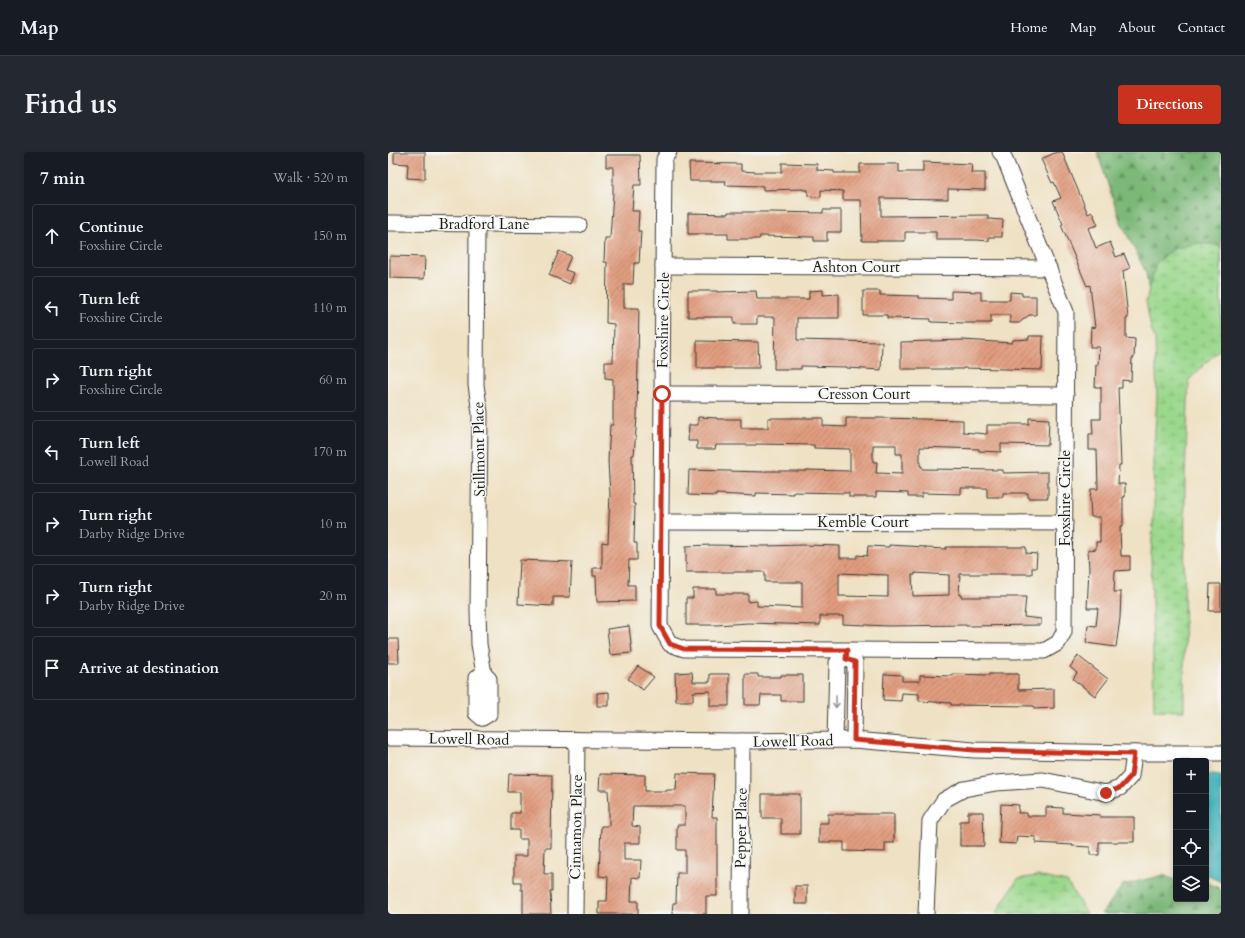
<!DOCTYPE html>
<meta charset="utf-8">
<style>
body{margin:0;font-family:Cardo,serif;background:#242831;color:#f1f3f6}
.controls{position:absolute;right:12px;bottom:12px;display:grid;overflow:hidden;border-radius:4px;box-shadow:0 2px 6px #0003}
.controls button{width:36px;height:36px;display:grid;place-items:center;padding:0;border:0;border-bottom:1px solid #363941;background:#171b24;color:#f1f3f6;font:20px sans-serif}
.stop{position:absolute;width:12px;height:12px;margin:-9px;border:3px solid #c8321e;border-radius:50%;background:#fff}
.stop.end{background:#c8321e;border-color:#fff;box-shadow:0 1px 4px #0008}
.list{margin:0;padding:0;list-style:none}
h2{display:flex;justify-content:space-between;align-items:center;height:52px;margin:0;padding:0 16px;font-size:17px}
h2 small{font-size:13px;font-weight:400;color:#9ea1a6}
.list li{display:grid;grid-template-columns:26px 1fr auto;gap:12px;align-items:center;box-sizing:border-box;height:64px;margin:0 8px 8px;padding:0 8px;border:1px solid #363941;border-radius:4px}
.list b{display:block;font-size:15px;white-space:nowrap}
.list p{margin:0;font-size:13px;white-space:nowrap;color:#9ea1a6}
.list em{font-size:13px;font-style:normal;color:#9ea1a6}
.icon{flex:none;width:22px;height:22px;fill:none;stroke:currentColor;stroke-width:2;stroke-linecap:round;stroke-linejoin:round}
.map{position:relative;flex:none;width:833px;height:762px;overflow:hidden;border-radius:4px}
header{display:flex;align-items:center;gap:24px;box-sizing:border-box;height:56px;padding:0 20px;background:#171b24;border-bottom:1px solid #363941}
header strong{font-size:19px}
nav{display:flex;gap:22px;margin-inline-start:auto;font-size:14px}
.intro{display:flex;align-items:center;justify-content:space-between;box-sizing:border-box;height:96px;padding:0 24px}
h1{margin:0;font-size:28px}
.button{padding:10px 18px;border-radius:4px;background:#c8321e;color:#fff;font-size:14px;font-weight:700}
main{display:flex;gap:24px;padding:0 24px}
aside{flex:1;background:#171b24;border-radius:4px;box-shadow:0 2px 6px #0003}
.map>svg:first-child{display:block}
.forest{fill:url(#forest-firs);stroke:#4c6a4a}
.wetland{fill:url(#wetland-marsh);stroke:#5c7a54}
.water{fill:#42b3b9;stroke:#2f686a}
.building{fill:url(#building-hatch);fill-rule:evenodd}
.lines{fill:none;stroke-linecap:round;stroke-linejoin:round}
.minor-casing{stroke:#3c3a35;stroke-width:17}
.minor{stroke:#fff;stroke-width:15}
.oneway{stroke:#999}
.route{stroke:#c8321e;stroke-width:5}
.labels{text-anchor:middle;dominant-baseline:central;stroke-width:3;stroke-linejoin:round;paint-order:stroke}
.street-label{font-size:15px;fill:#1c1c1c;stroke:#f6f6f2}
</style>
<header>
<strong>Map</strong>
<nav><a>Home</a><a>Map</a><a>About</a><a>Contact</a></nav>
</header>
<div class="intro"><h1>Find us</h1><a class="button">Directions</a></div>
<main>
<aside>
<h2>7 min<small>Walk · 520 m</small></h2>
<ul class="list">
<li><svg class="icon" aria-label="ahead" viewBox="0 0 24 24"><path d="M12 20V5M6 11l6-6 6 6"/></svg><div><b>Continue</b><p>Foxshire Circle</p></div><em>150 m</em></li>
<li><svg class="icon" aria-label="left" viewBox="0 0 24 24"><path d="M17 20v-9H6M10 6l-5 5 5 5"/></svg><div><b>Turn left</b><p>Foxshire Circle</p></div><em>110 m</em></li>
<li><svg class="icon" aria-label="right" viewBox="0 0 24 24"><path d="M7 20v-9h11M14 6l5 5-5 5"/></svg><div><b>Turn right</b><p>Foxshire Circle</p></div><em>60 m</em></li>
<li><svg class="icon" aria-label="left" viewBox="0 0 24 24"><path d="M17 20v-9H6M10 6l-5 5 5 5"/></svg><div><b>Turn left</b><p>Lowell Road</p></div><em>170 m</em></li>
<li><svg class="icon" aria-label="right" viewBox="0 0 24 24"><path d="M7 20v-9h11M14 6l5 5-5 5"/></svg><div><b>Turn right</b><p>Darby Ridge Drive</p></div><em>10 m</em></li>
<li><svg class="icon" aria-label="right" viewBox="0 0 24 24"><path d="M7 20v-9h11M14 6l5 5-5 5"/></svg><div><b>Turn right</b><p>Darby Ridge Drive</p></div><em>20 m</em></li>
<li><svg class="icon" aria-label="arrive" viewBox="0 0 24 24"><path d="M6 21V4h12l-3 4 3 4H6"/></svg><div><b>Arrive at destination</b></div></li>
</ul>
</aside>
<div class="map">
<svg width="833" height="762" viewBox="0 0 833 762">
<defs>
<pattern id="forest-firs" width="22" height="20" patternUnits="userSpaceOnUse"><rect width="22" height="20" fill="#7cb878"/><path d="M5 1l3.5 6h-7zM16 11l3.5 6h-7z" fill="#659562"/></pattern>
<pattern id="wetland-marsh" width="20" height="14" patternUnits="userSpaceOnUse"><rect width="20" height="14" fill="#9bd88d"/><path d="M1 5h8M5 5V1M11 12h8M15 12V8" fill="none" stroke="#85b979"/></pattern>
<pattern id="building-hatch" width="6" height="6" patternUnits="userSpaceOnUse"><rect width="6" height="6" fill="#e19d80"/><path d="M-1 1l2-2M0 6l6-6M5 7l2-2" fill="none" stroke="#b67f68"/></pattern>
</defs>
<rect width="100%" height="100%" fill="#f6f6f2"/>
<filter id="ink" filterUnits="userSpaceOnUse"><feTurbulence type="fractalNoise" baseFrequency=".025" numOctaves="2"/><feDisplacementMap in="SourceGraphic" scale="8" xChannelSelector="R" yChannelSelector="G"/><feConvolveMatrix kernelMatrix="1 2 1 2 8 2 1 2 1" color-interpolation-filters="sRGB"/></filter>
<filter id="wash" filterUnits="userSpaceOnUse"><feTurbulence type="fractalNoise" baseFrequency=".012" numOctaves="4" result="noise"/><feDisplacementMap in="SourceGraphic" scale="16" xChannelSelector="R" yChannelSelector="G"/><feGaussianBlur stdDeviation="0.9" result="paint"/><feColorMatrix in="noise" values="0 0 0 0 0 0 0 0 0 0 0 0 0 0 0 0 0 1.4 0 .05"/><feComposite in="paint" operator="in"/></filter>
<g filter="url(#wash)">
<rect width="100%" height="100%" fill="#efe1c3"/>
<g class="forest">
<path d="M 709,0 L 833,0 L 833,167 L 765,166 L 758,121 L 732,68 Z"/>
<path d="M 776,723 L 788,729 L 788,747 L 818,747 L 818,730 L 831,736 L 833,739 L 833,762 L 713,762 L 735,733 Z"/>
</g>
<g class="wetland">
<path d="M 811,91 L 828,93 L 833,95 L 833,197 L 829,200 L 801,228 L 797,325 L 796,559 L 766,558 L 763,403 L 766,353 L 765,309 L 769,245 L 767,187 L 763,177 L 758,149 L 768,111 L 787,96 Z"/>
<path d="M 649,724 L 679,730 L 699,762 L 608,762 L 616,748 L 630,727 Z"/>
</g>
<path class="water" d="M 825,622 L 833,623 L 833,730 L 818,723 L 818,623 Z"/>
<g id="blocks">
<g class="building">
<path d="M 6,0 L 37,0 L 37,27 L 19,26 L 20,12 L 6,11 Z"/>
<path d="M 669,0 L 674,0 L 700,62 L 704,60 L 710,73 L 700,76 L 708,96 L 722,90 L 728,105 L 736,102 L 742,116 L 735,119 L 740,166 L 738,167 L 738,186 L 747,187 L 746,206 L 744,206 L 743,229 L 734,228 L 734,236 L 730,236 L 733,313 L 731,313 L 730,332 L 737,332 L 737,345 L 735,345 L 735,374 L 732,374 L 733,404 L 742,404 L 742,418 L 727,419 L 726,440 L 733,440 L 732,466 L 728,495 L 698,491 L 700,473 L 708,474 L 710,456 L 699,456 L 701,418 L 700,398 L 708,397 L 708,390 L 712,390 L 712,365 L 703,365 L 702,348 L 703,337 L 710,337 L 709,298 L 701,298 L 701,282 L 705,282 L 704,267 L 713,267 L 713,235 L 707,235 L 708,213 L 710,213 L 711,195 L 702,195 L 703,175 L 707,176 L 702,133 L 699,134 L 673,73 L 675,72 L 665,49 L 673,46 L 666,30 L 664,31 L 653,7 Z"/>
<path d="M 218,3 L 252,3 L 253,33 L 246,33 L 244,59 L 251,59 L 250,79 L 253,79 L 251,111 L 246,111 L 245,132 L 236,132 L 236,156 L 251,156 L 249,265 L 246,303 L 244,303 L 245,352 L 247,352 L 246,391 L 249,391 L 249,408 L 241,408 L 240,433 L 247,433 L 247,449 L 209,450 L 208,424 L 205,424 L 205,416 L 214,416 L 214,390 L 220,391 L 222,342 L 220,309 L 222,273 L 225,273 L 225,227 L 217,226 L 217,210 L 225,210 L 226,172 L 218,171 L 219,110 L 216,110 L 217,86 L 222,86 L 225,41 L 225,15 L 218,15 Z"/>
<path d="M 535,10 L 584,12 L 583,21 L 597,21 L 597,38 L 560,37 L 560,47 L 493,46 L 493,64 L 600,63 L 600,67 L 615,68 L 614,85 L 601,85 L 601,89 L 589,88 L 548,88 L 548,80 L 517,80 L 517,89 L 474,89 L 473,48 L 455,48 L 455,39 L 433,38 L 433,45 L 420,44 L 420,38 L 415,38 L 415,37 L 375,38 L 375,34 L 337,33 L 338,29 L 302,29 L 301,11 L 353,12 L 353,19 L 368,20 L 394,20 L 394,11 L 429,12 L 429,18 L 446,19 L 446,21 L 472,21 L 472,12 L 511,12 L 511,20 L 535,20 Z"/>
<path d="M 435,58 L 453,58 L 453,80 L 439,80 L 439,89 L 426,89 L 426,85 L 372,84 L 371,87 L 340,87 L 340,82 L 300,82 L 300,61 L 340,62 L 340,60 L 383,60 L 435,61 Z"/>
<path d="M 171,99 L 183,104 L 177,118 L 186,121 L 182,132 L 161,123 Z"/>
<path d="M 2,104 L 37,105 L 36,127 L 2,126 Z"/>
<path d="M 435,138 L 435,143 L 451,142 L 451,166 L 409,166 L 409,188 L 494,190 L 493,218 L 459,216 L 459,215 L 413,214 L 413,217 L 386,217 L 387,165 L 369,165 L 369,172 L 346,172 L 346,165 L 300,165 L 300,139 L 329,139 L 329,140 L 368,139 L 369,147 L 421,147 L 421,139 Z"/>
<path d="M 475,139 L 492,139 L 492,143 L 531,144 L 531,146 L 563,147 L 563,139 L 593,140 L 593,148 L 622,148 L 622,140 L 634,141 L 634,144 L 648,144 L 648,163 L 641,163 L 631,171 L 622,171 L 622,163 L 603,163 L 603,171 L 578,171 L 543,170 L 543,167 L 499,166 L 499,163 L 475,163 Z"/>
<path d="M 641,184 L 655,184 L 654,218 L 575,216 L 575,217 L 513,217 L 513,190 L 575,188 L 624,191 L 625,188 L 641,187 Z"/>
<path d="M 309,189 L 370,190 L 371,216 L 309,216 Z"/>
<path d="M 310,265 L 329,266 L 329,267 L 353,267 L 353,276 L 380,276 L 380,266 L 435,266 L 435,274 L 458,275 L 458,266 L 493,266 L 575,268 L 575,280 L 599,282 L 599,273 L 621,273 L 621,272 L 641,272 L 641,266 L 661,267 L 660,293 L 613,292 L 613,300 L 591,299 L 591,297 L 532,295 L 532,314 L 534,314 L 534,317 L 615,318 L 615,321 L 660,320 L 660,346 L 640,346 L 640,341 L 615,341 L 615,345 L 599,345 L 599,336 L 573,336 L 573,342 L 534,341 L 534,345 L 520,345 L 520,341 L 488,340 L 488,345 L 461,345 L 461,341 L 405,340 L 405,342 L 368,341 L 368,344 L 328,342 L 328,344 L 300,343 L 301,318 L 377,320 L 377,319 L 418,319 L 418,318 L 462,319 L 462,297 L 426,296 L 426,293 L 368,292 L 368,293 L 328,293 L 327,297 L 309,297 L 309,289 L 300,289 L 301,273 L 310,273 ZM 485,293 L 508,293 L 508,302 L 514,302 L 514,322 L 488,321 L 489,310 L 485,310 Z"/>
<path d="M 324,393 L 377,394 L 416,393 L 452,394 L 452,406 L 469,406 L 469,403 L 479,404 L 480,394 L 501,395 L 501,393 L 537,395 L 537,396 L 558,397 L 558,395 L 638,395 L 638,401 L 649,402 L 648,416 L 644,416 L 644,422 L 572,422 L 571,443 L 573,443 L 573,445 L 638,445 L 636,465 L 653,467 L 653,473 L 578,474 L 578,473 L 500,474 L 455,472 L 455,464 L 432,464 L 432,473 L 360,471 L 328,473 L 298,473 L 298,446 L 305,446 L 305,437 L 328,437 L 328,442 L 360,442 L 360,450 L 369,449 L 369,454 L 414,456 L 414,430 L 377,430 L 377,420 L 298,420 L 298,394 ZM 451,421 L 500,423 L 500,445 L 451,444 ZM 527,421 L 561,423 L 561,443 L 525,444 L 524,423 L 527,423 Z"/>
<path d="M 132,408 L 184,410 L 182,445 L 165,445 L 165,454 L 130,452 Z"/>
<path d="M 822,432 L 833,432 L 833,459 L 821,459 Z"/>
<path d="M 241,474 L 244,501 L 222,503 L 219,477 Z"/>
<path d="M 0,487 L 10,487 L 11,511 L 0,511 Z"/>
<path d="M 690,504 L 720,527 L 707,544 L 685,527 L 689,521 L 682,515 Z"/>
<path d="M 250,514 L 266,525 L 255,538 L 240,527 Z"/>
<path d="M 304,520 L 305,530 L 322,530 L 322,522 L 341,522 L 341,554 L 322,554 L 322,539 L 305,540 L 305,549 L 288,549 L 287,521 Z"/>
<path d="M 357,522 L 370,522 L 370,525 L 393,525 L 393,523 L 415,523 L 415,549 L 393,549 L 393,543 L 373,543 L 372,553 L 357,553 Z"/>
<path d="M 496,522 L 514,523 L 514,529 L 532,529 L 532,523 L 564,524 L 564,522 L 601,523 L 601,522 L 630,522 L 630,538 L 666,537 L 666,556 L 646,557 L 646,554 L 563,553 L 563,551 L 531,549 L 531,542 L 514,541 L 513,549 L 495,548 Z"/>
<path d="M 221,540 L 221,554 L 209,554 L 209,541 Z"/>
<path d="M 289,621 L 326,622 L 324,665 L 329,665 L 329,744 L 318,744 L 318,762 L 284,762 L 285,751 L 288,751 L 289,721 L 297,721 L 297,698 L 289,698 L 289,673 L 297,673 L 297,654 L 245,654 L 244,674 L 252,675 L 252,691 L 236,691 L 236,708 L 253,708 L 252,726 L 244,725 L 243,749 L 250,749 L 250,762 L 211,762 L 211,749 L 219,749 L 220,725 L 211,724 L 213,674 L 221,674 L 221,654 L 220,638 L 211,638 L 212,622 L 257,623 L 257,639 L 279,639 L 279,638 L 288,638 Z"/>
<path d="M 121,622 L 164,623 L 163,696 L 157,696 L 156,722 L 164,722 L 164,739 L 162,739 L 163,762 L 135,762 L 135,738 L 133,738 L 133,730 L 126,730 L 126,704 L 139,704 L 139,687 L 131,687 L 131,678 L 123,678 L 123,661 L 132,661 L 132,640 L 120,640 Z"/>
<path d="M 374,642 L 412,642 L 412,682 L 393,682 L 393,666 L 374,666 Z"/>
<path d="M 613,652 L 631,653 L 630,661 L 639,661 L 639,664 L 658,664 L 658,655 L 675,656 L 675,661 L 712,663 L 712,665 L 746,665 L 746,690 L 711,690 L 711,703 L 702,703 L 702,695 L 684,694 L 685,693 L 648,691 L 648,685 L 629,684 L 628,692 L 611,691 Z"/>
<path d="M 580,660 L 595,660 L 596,694 L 572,694 L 572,669 L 580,669 Z"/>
<path d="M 440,662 L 506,662 L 506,691 L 497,691 L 497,700 L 456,699 L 456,690 L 431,690 L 431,671 L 440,671 Z"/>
<rect x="407" y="734" width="12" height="18"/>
</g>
</g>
</g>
<g filter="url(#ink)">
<use href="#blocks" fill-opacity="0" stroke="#3c3a35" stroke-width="1"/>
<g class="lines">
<defs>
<g id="minor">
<path d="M 281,0 L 276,7 L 272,474 L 282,492 L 296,497 L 656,499 L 670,491 L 676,480 L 678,160 L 615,3 L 612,0"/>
<path d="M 0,71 L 191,73"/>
<path d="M 89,72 L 88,233 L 92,261 L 90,459 L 91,492 L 96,522 L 101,527 L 101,562 L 94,566"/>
<path d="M 275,114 L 661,116"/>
<path d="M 274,242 L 678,243"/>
<path d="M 273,370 L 677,371"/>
<path d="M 94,566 L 88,561 L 88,526 L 96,522"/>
<path d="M 0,586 L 354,589 L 466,588 L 586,598 L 746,601 L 833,601"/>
<path d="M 447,588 L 449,511 C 456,507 460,506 467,510 L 466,588"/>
<path d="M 187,762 L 189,588"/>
<path d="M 353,762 L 354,589"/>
<path d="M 538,762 L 542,669 L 556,648 L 576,637 L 608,631 L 655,628 L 718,641 L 732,636 L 743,624 L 746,601"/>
</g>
</defs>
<use href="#minor" class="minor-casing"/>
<use href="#minor" class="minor"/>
</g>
<defs><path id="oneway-shaft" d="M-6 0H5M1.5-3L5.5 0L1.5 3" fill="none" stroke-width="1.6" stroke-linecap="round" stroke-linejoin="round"/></defs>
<use class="oneway" href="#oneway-shaft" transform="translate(448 550) rotate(91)"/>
</g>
<g class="lines" filter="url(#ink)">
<path class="route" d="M 274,242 L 272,474 L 282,492 L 296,497 L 459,498 L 458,507 L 467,510 L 466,588 L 586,598 L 746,602 L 743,624 L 732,636 L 718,641"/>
</g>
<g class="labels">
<g class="street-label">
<text x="96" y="72">Bradford Lane</text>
<text x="468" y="115">Ashton Court</text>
<text transform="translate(275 168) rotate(-89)">Foxshire Circle</text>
<text x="476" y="242">Cresson Court</text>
<text transform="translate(91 297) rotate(-91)">Stillmont Place</text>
<text transform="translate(677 346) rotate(-90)">Foxshire Circle</text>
<text x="475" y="370">Kemble Court</text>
<text transform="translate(81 587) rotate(1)">Lowell Road</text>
<text transform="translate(405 589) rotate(-1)">Lowell Road</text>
<text transform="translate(188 675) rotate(-89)">Cinnamon Place</text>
<text transform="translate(353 676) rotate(-89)">Pepper Place</text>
</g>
</g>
</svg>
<div class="controls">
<button>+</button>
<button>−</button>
<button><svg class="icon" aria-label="locate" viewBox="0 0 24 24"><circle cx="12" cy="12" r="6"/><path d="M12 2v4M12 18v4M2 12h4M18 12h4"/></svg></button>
<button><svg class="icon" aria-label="layers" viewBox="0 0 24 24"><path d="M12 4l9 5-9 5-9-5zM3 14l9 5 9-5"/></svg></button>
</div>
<div class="stop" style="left:274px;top:242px"></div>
<div class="stop end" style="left:718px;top:641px"></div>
</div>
</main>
